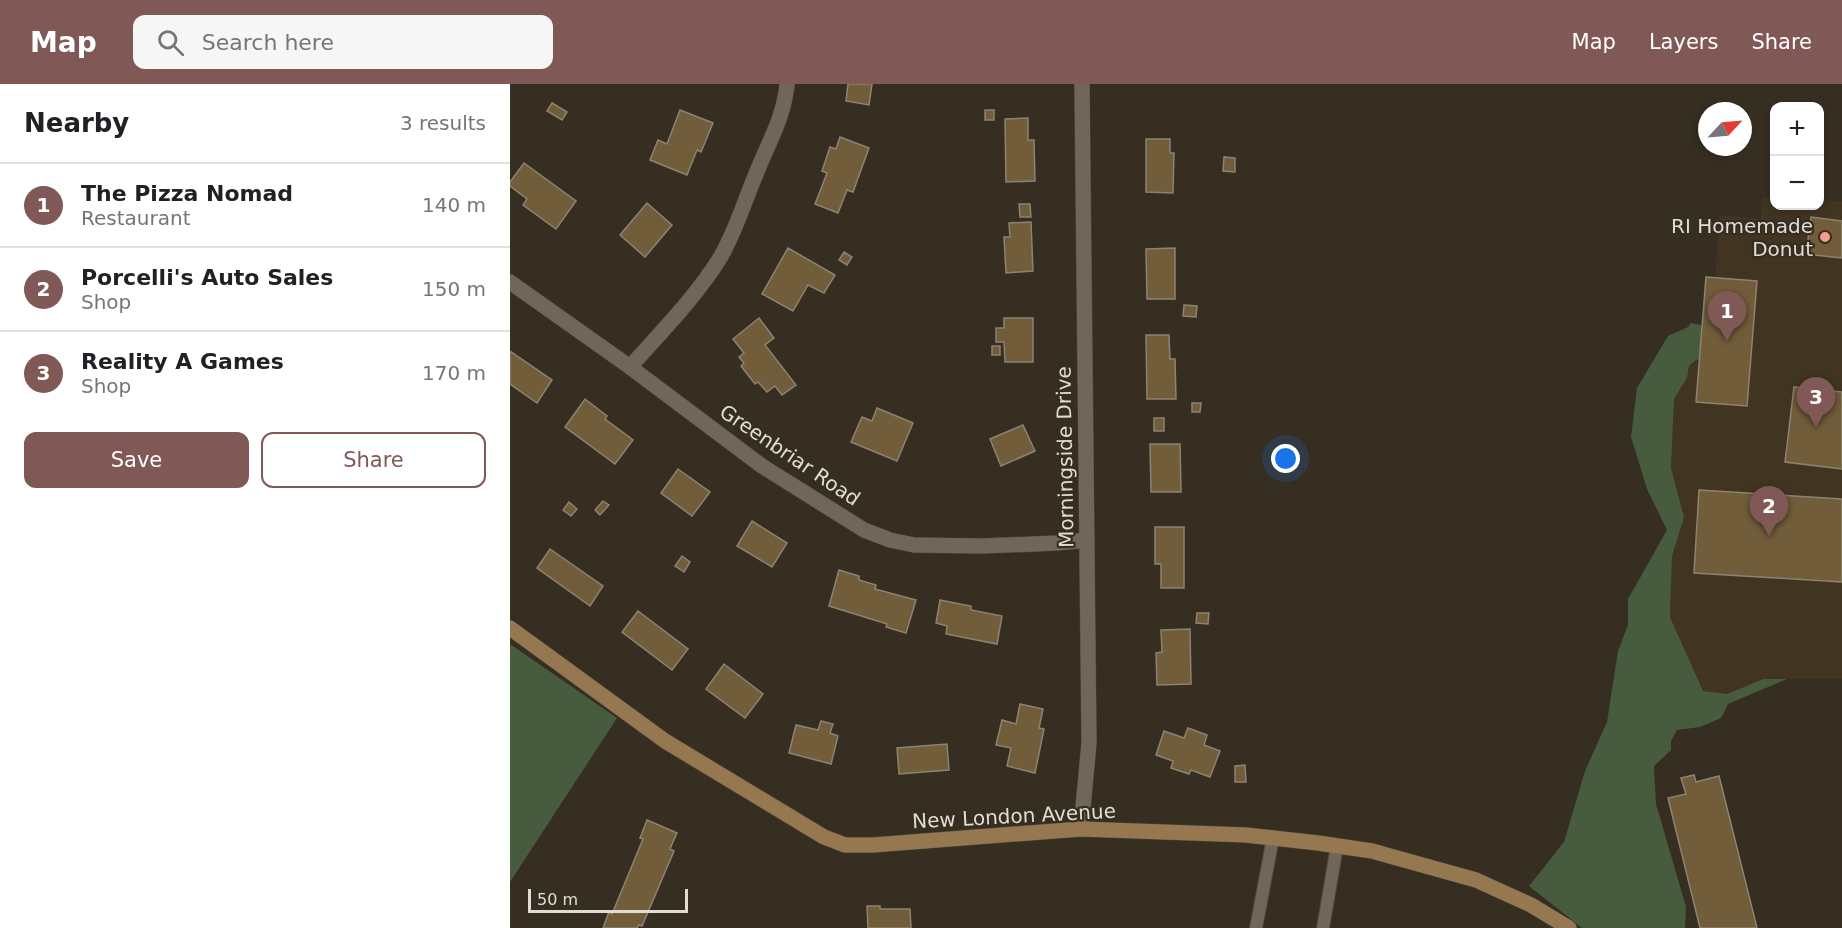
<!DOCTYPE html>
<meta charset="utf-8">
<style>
body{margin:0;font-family:"DejaVu Sans",sans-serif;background:#f6f6f6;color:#202124}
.controls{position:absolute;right:18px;top:18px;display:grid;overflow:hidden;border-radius:12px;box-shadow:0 3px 9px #0003}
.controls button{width:54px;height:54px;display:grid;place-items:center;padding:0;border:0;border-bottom:2px solid #e0e0e0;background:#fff;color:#202124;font:30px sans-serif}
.compass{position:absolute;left:1188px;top:18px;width:54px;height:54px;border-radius:50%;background:#fff;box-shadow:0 3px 9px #0003;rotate:64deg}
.scale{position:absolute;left:18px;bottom:15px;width:160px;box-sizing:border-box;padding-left:6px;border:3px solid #e1dcd4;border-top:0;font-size:16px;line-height:21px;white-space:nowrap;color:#e1dcd4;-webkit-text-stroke:4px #362e21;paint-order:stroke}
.you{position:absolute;left:776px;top:375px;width:21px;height:21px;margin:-15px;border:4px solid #fff;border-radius:50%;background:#1a73e8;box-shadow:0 0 0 9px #1a73e833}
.badge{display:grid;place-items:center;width:39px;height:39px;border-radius:50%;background:#805855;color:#fff;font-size:20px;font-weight:700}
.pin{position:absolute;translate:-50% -50px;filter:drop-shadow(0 2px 3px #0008)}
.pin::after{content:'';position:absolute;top:32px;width:21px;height:18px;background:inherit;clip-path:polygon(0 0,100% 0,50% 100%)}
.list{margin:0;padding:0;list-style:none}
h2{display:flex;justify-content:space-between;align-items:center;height:78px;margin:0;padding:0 24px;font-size:26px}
h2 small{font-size:20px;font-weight:400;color:#757577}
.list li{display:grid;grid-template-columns:39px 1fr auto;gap:18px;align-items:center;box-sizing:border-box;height:84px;padding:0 24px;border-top:2px solid #e0e0e0}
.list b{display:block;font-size:22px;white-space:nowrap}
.list p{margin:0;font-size:20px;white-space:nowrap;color:#757577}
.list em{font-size:20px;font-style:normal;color:#757577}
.actions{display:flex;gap:12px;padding:18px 24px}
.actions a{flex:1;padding:14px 0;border:2px solid #805855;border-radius:12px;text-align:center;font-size:21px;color:#805855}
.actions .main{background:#805855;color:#fff}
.icon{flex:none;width:33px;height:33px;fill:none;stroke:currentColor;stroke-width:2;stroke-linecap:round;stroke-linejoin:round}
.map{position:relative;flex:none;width:1332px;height:844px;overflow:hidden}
header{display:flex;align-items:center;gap:36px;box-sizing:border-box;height:84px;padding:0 30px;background:#805855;color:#fff}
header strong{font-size:28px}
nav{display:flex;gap:33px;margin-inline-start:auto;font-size:21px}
.search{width:420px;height:54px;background:#f6f6f6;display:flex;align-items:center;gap:15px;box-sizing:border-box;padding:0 21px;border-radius:12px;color:#757577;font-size:22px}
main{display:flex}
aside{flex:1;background:#fff}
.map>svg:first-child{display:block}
.built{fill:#413522}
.green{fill:#475b3f}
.building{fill:#725d3a;stroke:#8c8374;stroke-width:1.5}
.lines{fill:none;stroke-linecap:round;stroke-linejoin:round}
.service-casing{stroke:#51493f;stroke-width:14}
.minor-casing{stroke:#51493f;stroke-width:16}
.secondary-casing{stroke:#51493f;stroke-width:16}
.service{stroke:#706758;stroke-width:12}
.minor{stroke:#706758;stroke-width:15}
.secondary{stroke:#957850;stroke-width:15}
.poi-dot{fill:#f59c91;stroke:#362e21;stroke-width:2}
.labels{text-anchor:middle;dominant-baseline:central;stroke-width:4.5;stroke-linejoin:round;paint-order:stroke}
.poi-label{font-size:20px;fill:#e1dcd4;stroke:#362e21;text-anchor:end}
.street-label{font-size:20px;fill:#e1dcd4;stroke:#362e21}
</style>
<header>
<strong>Map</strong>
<div class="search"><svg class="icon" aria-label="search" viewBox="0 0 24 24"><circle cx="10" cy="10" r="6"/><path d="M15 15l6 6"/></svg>Search here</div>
<nav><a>Map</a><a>Layers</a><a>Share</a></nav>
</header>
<main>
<aside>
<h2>Nearby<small>3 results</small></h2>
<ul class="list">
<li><span class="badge">1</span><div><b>The Pizza Nomad</b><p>Restaurant</p></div><em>140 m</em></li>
<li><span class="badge">2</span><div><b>Porcelli's Auto Sales</b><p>Shop</p></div><em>150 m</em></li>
<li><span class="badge">3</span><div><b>Reality A Games</b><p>Shop</p></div><em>170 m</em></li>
</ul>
<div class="actions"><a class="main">Save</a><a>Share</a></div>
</aside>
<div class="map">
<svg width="1332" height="844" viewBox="0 0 1332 844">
<rect width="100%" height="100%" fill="#362e21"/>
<path class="built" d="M 1252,113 L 1264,114 L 1264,122 L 1310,122 L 1310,116 L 1332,117 L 1332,595 L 1253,595 L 1217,610 L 1193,607 L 1160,532 L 1162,472 L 1174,433 L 1161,384 L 1164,315 L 1177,294 L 1179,282 L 1187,275 L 1200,287 L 1209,131 L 1251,135 Z"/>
<g class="green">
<path d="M 1181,239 L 1195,242 L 1200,288 L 1187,275 L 1179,282 L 1177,294 L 1164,315 L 1161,384 L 1174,433 L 1162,472 L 1160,533 L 1193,607 L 1217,610 L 1253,595 L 1277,595 L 1218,620 L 1211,634 L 1190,643 L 1167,646 L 1161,657 L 1161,666 L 1144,682 L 1146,720 L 1176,823 L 1175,844 L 1072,844 L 1019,802 L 1054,758 L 1075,687 L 1097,638 L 1108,567 L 1118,541 L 1118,515 L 1157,446 L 1137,405 L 1121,353 L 1127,304 L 1158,252 L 1178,243 Z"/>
<path d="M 0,560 L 107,634 L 0,798 Z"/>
</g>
<g class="building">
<path d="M 338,0 L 362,0 L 359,21 L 336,17 Z"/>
<path d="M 42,19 L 57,28 L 52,36 L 37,27 Z"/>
<path d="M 170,26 L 203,39 L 191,68 L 187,66 L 177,91 L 140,76 L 148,56 L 157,60 Z"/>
<rect x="475" y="26" width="9" height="10"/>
<path d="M 518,34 L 518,56 L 524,56 L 525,97 L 496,98 L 495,35 Z"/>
<path d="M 330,53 L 359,64 L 343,108 L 337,106 L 328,129 L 305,120 L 317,89 L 312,87 L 320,63 L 326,65 Z"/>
<path d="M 636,55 L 660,55 L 660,69 L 664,69 L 663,109 L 636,108 Z"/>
<path d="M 714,73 L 725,74 L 725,88 L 713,87 Z"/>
<path d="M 14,79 L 66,117 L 46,145 L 13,121 L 17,115 L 0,102 L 0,98 Z"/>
<path d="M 137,119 L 162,141 L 135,173 L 110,151 Z"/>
<path d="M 509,120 L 520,120 L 521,133 L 510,133 Z"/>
<path d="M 1301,133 L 1332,137 L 1332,174 L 1296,170 Z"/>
<path d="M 521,138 L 523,187 L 496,189 L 494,153 L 500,153 L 499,139 Z"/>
<path d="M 278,164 L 325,191 L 314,209 L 298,201 L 283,227 L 252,210 Z"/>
<path d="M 665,164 L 665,215 L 637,215 L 636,165 Z"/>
<path d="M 334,168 L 342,173 L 337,181 L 329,176 Z"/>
<path d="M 1196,193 L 1247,197 L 1237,322 L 1186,318 Z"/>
<path d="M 674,221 L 687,222 L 686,233 L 673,232 Z"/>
<path d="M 249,234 L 264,254 L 255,261 L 286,301 L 272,311 L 265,302 L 257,308 L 248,298 L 245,300 L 231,282 L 234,279 L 229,273 L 234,269 L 223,255 Z"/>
<path d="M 494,234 L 523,234 L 523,278 L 495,278 L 494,258 L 486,258 L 486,244 L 494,244 Z"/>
<path d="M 636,251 L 659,251 L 660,275 L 665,275 L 666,315 L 637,315 Z"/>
<rect x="482" y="262" width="8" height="9"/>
<path d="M 0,267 L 42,296 L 27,319 L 0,300 Z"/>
<path d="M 1284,303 L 1332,308 L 1332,385 L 1275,378 Z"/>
<path d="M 75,315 L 97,332 L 95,335 L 123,356 L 105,380 L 55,343 Z"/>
<path d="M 682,319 L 691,319 L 690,328 L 682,328 Z"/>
<path d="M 367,324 L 403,339 L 387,377 L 341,358 L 352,333 L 362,337 Z"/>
<rect x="644" y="334" width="10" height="13"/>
<path d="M 513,341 L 525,367 L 491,382 L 480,355 Z"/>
<path d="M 640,360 L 670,360 L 671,408 L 641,408 Z"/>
<path d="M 168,385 L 200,408 L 182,432 L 151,409 Z"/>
<path d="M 1189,406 L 1332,415 L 1332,498 L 1184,489 Z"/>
<path d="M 93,417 L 99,421 L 90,431 L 85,426 Z"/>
<path d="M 59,418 L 67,425 L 61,432 L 53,426 Z"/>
<path d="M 242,437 L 277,459 L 262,483 L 227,462 Z"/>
<path d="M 645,443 L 674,443 L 674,504 L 651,504 L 651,480 L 645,480 Z"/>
<path d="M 40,465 L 93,502 L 80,522 L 27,484 Z"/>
<path d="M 172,472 L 180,478 L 174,488 L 165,482 Z"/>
<path d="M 329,486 L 349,492 L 349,496 L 366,501 L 365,505 L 406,516 L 396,549 L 376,543 L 377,540 L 319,522 Z"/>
<path d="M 430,516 L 461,522 L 461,526 L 492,532 L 487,560 L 436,550 L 437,542 L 426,539 Z"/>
<path d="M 128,527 L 178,565 L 162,586 L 112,548 Z"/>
<path d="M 687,529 L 699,529 L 698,540 L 686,539 Z"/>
<path d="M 680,545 L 681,600 L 647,601 L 646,569 L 652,568 L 651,546 Z"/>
<path d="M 214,580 L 253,610 L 235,634 L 196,605 Z"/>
<path d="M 510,620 L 533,625 L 529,644 L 534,645 L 525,689 L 497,682 L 501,664 L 486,661 L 492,636 L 506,640 Z"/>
<path d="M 311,637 L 323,640 L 320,649 L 328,652 L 321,680 L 279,669 L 286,641 L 308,646 Z"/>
<path d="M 678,644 L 697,651 L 694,661 L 710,667 L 700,693 L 681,686 L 679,690 L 661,684 L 663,677 L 646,671 L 654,647 L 674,654 Z"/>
<path d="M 437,660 L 439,686 L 389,690 L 387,664 Z"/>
<path d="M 735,681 L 736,698 L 725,698 L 725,682 Z"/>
<path d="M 1184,691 L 1186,698 L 1209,692 L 1247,844 L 1190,844 L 1158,714 L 1176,710 L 1171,694 Z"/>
<path d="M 137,736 L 167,749 L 160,765 L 164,767 L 132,842 L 129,841 L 127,844 L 93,844 L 99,828 L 102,830 L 133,755 L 130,754 Z"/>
<path d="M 357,822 L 370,822 L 370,825 L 400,825 L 401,844 L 358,844 Z"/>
</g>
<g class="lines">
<defs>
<g id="service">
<path d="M 746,844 L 763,754"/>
<path d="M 813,844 L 827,762"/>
</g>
<g id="minor">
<path d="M 0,198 L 120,283 L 252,382 L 354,446 L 380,456 L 404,461 L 472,462 L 547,459 L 577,456"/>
<path d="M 120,283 C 151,248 185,214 210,174 C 226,147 234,118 246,90 C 258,59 274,34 277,0"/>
<path d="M 571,745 L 579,659 L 572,0"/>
</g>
<path id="secondary" d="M 0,544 L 155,657 L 314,753 L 335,761 L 363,761 L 571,745 L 736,751 L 808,759 L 862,767 L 966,796 L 1021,821 L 1059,844"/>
</defs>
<use href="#service" class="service-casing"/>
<use href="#minor" class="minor-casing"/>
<use href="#secondary" class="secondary-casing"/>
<use href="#service" class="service"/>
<use href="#minor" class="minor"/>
<use href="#secondary" class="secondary"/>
</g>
<circle class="poi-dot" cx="1315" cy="153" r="6"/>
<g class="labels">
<g class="poi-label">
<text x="1303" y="142">RI Homemade<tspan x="1303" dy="23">Donut</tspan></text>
</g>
<g class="street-label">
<text transform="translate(280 371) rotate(34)">Greenbriar Road</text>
<text transform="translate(555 373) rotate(-91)">Morningside Drive</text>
<text transform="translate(504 732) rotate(-3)">New London Avenue</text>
</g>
</g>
</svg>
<div class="controls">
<button>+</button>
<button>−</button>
</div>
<svg class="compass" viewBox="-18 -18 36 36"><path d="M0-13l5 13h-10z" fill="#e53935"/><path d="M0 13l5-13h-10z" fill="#757577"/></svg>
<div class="scale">50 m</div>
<div class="you"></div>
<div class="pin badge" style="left:1217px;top:257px">1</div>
<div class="pin badge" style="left:1259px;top:452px">2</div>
<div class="pin badge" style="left:1306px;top:343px">3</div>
</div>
</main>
